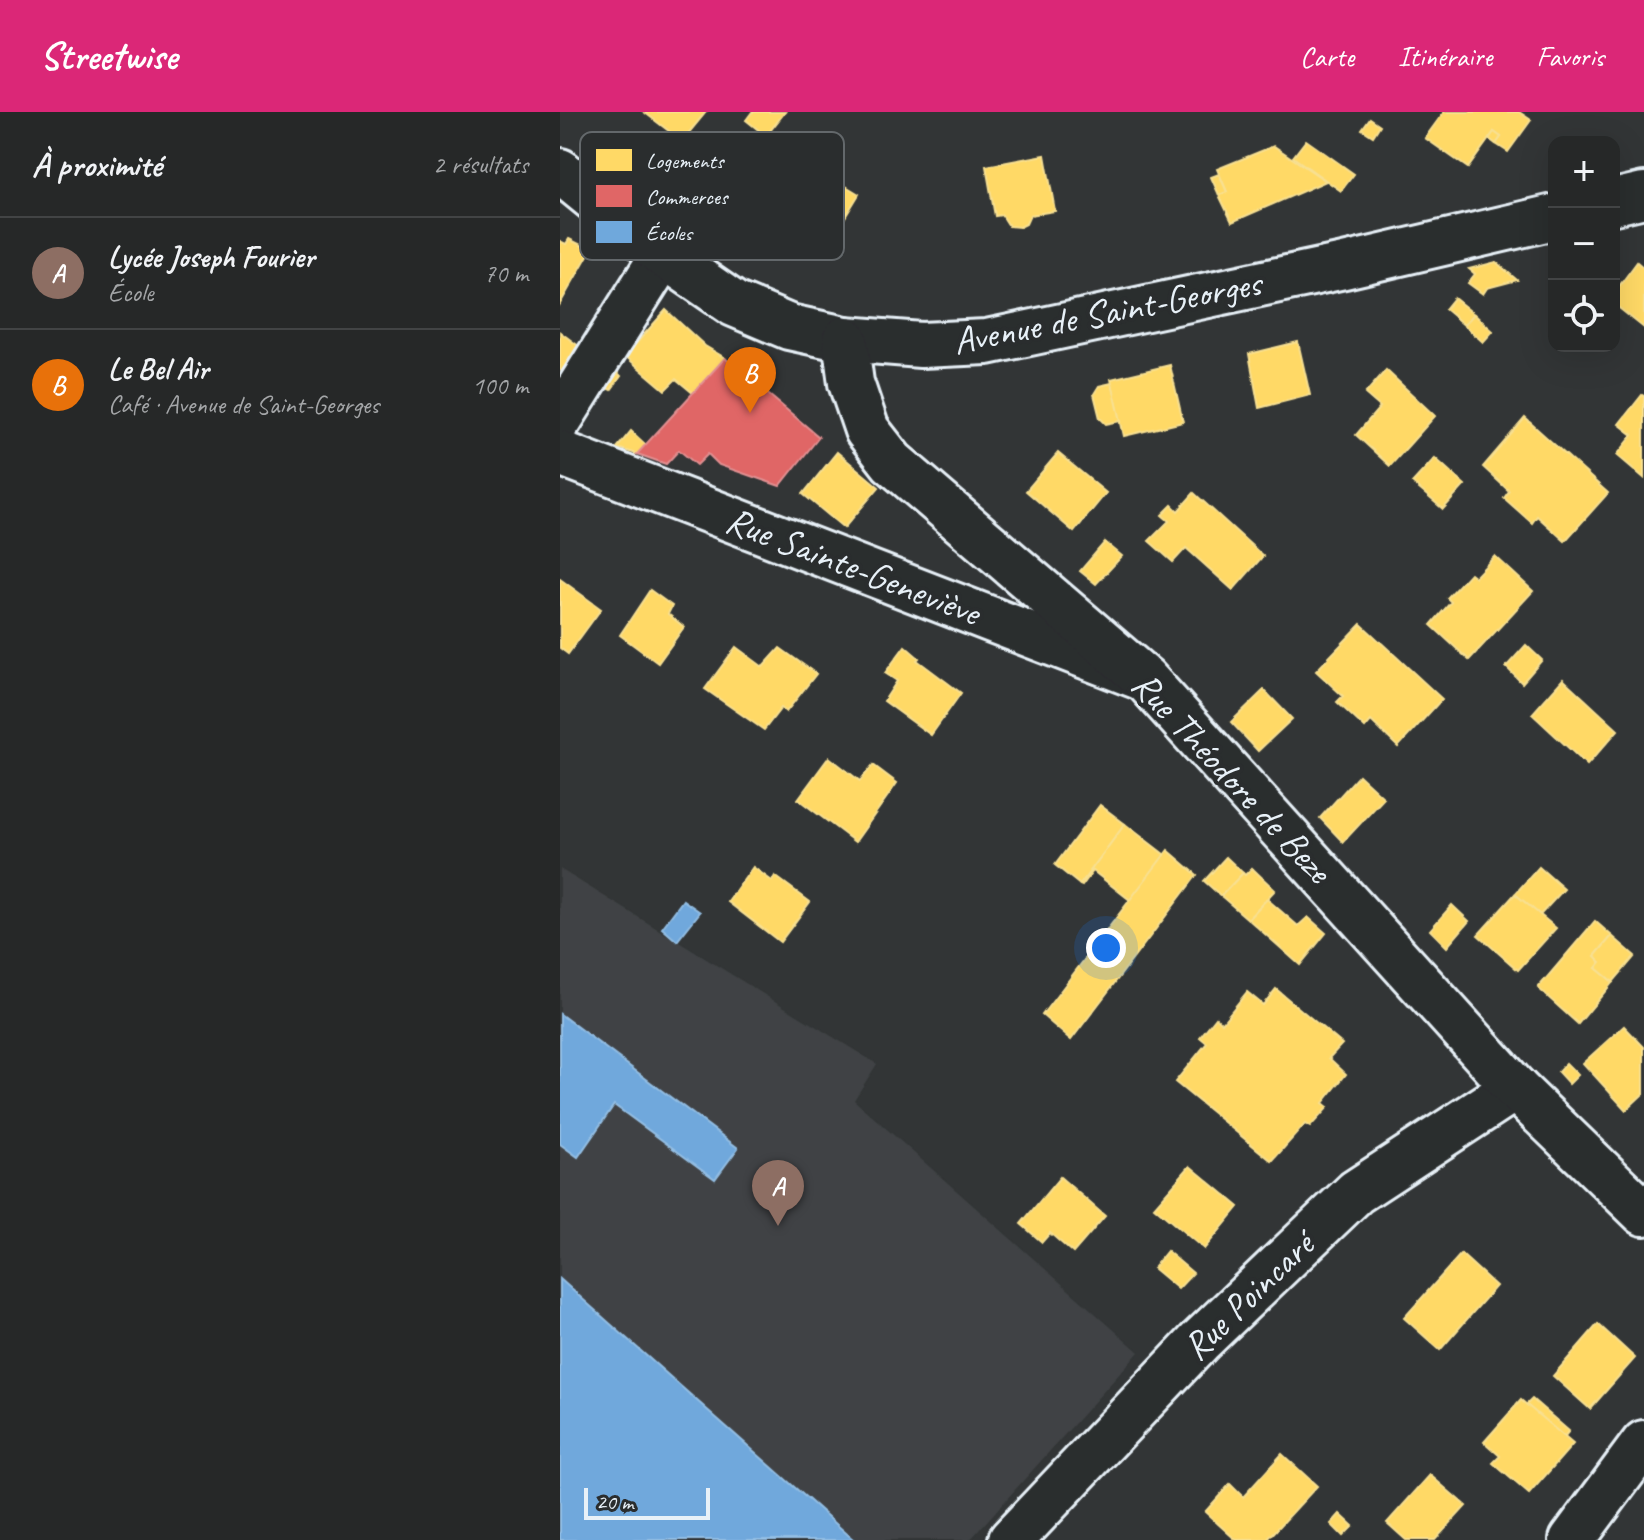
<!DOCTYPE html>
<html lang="fr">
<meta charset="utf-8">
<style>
body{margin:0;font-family:Caveat,sans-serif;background:#323434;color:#f1f3f6}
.controls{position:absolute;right:24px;top:24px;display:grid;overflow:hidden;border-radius:16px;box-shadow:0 8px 32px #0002}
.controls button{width:72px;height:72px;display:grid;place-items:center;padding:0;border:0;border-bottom:2px solid #424445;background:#262828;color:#f1f3f6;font:40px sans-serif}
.scale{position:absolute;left:24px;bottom:20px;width:126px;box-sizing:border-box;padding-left:8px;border:4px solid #e8f1f8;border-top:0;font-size:22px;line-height:28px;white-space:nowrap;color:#e8f1f8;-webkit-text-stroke:6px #2a2d2e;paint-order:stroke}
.you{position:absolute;left:546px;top:836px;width:28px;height:28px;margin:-20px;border:6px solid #fff;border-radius:50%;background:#1a73e8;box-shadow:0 0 0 12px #1a73e833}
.badge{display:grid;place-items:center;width:52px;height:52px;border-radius:50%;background:#db2777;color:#fff;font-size:26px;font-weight:700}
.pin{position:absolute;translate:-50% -66px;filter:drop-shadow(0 2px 4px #0008)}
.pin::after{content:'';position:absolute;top:42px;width:28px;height:24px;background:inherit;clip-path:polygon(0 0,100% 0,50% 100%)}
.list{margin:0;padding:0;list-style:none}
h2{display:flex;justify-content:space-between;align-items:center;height:104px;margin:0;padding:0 32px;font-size:34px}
h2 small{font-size:26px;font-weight:400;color:#a4a6a8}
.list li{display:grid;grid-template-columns:52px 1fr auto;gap:24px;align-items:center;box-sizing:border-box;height:112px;padding:0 32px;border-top:2px solid #424445}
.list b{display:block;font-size:30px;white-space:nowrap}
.list p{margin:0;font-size:26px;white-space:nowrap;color:#a4a6a8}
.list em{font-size:26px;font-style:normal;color:#a4a6a8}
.icon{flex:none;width:44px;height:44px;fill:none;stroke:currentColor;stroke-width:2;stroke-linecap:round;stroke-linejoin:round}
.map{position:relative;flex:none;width:1084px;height:1428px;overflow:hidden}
header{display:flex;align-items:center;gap:48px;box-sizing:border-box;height:112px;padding:0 40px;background:#db2777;color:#fff}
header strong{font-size:38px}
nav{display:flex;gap:44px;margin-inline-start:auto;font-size:28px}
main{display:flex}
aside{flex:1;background:#262828}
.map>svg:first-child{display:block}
.built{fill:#3f4244}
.homes{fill:#ffd966;stroke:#f8e092;stroke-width:2}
.shops{fill:#e06666;stroke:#e29092;stroke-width:2}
.schools{fill:#6fa8dc;stroke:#93bee4;stroke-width:2}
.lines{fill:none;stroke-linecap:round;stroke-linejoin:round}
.street-casing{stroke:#e8f1f8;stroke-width:50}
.secondary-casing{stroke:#e8f1f8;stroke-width:50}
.street{stroke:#2a2d2e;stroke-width:44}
.secondary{stroke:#2a2d2e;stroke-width:44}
.labels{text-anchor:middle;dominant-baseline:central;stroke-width:8;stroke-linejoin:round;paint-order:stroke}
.street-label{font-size:38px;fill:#e8f1f8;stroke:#2a2d2e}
.key{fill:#2a2d2e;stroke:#63686b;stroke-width:2}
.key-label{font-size:22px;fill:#e8f1f8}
</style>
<header>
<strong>Streetwise</strong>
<nav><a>Carte</a><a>Itinéraire</a><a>Favoris</a></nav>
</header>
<main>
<aside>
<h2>À proximité<small>2 résultats</small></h2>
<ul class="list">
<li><span class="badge" style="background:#8d6e63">A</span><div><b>Lycée Joseph Fourier</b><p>École</p></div><em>70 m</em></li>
<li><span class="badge" style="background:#e8710a">B</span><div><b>Le Bel Air</b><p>Café · Avenue de Saint-Georges</p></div><em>100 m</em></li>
</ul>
</aside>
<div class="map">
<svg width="1084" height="1428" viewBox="0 0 1084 1428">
<rect width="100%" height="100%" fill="#323536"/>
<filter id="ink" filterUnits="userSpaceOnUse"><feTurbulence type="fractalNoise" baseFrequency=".0125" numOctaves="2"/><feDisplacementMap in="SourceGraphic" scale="16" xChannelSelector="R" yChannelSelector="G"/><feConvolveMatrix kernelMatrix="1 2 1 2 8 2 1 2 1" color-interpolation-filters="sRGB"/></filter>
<g filter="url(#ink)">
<path class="built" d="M 0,757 L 317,952 L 294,988 L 579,1240 L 410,1428 L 0,1428 Z"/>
<g class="homes">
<path d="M 84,0 L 146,0 L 122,29 Z"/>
<path d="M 192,0 L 225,0 L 206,24 L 186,8 Z"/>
<path d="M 884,0 L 959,0 L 971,8 L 948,40 L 936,32 L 941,25 L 934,20 L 908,56 L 865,26 Z"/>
<path d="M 810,6 L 820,13 L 813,24 L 802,17 Z"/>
<path d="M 934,20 L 941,25 L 936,32 L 929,27 Z"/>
<path d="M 205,25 L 299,82 L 276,120 L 177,62 Z"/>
<path d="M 746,28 L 794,62 L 781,79 L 733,45 Z"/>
<path d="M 714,34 L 766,69 L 672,110 L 659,83 L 667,80 L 657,57 Z"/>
<path d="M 485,43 L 495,99 L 470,103 L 466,112 L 460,115 L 449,114 L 442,103 L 435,104 L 426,54 Z"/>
<path d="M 659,62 L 667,80 L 659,83 L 651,65 Z"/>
<path d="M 9,127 L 31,138 L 0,192 L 0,129 L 6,132 Z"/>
<path d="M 936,150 L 957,168 L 927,176 L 923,182 L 908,171 L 915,162 L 909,157 Z"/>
<path d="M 1077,150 L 1084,156 L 1084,216 L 1054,192 L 1054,181 Z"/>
<path d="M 894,186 L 914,202 L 904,213 L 885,197 Z"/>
<path d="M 106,198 L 145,234 L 165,246 L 133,281 L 116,267 L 105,278 L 65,244 Z"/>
<path d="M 914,202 L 933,219 L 923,230 L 904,213 Z"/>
<path d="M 0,220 L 20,235 L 5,262 L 0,258 Z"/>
<path d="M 738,230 L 750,283 L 699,296 L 689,242 Z"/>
<path d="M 610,253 L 623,310 L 564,324 L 551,267 Z"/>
<path d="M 53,256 L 61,264 L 51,278 L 40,273 Z"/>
<path d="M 826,258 L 875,304 L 830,354 L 796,323 L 820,295 L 805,282 Z"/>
<path d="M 552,271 L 561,309 L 546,312 L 540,306 L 534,282 L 539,274 Z"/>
<path d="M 1082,283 L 1084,284 L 1084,366 L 1057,343 L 1073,323 L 1059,312 Z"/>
<path d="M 965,306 L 1048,381 L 1005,429 L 977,404 L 972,411 L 944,386 L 949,379 L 923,355 Z"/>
<path d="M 71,319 L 86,333 L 77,342 L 57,336 Z"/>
<path d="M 277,340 L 319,375 L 284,416 L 243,382 Z"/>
<path d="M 498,341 L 546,381 L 514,420 L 466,379 Z"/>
<path d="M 875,346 L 905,373 L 883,397 L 852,371 Z"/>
<path d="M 634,381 L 703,444 L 673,478 L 626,436 L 613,450 L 589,429 L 609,409 L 602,403 L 612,393 L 618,399 Z"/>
<path d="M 545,430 L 562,444 L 536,472 L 520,459 Z"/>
<path d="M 935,444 L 973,479 L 909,548 L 871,513 L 891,490 L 887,486 L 910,461 L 915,465 Z"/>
<path d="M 0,467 L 41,497 L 8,542 L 0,536 Z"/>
<path d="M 90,478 L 112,494 L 108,502 L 124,515 L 98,551 L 60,523 Z"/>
<path d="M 801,512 L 882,587 L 838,635 L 811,609 L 805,616 L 777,590 L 783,584 L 756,559 Z"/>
<path d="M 966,533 L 982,548 L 962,571 L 946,555 Z"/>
<path d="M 345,534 L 359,546 L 357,548 L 401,581 L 371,623 L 324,589 L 337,569 L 325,561 Z"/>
<path d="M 176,535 L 203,555 L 220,536 L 256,562 L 226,600 L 221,596 L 204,618 L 145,577 Z"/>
<path d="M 1003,567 L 1058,618 L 1027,653 L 972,602 Z"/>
<path d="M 704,578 L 732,607 L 698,639 L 671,610 Z"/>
<path d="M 269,645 L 300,669 L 313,653 L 337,671 L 295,730 L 238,687 Z"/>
<path d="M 799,663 L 824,686 L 783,730 L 760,706 Z"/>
<path d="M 540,693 L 565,712 L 520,773 L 495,753 Z"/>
<path d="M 565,712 L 605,743 L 570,788 L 533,759 L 522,774 L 520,773 Z"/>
<path d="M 608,738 L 637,763 L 511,928 L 482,903 Z"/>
<path d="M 666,745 L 683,761 L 661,784 L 644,769 Z"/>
<path d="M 193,755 L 212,769 L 215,764 L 250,790 L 220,830 L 168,790 Z"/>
<path d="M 979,755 L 1004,777 L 980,803 L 955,782 Z"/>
<path d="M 692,756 L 715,778 L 688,807 L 661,784 L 683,761 L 685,763 Z"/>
<path d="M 955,782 L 996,816 L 958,858 L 918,823 Z"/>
<path d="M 707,787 L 738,814 L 748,805 L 766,821 L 740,853 L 688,807 Z"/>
<path d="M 892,793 L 909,809 L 887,835 L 870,818 Z"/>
<path d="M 1035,809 L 1052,824 L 1035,844 L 1041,850 L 1036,856 L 1053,870 L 1018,912 L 978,876 Z"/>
<path d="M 1052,824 L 1075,844 L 1053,870 L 1036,856 L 1041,850 L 1035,844 Z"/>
<path d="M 716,877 L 782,932 L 769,946 L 786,962 L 763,991 L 768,995 L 750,1015 L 745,1012 L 712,1049 L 615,970 L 647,931 L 640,925 L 656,905 L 662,911 L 687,880 L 703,893 Z"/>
<path d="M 1064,914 L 1084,935 L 1084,981 L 1066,998 L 1023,951 Z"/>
<path d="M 1006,951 L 1018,963 L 1009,972 L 998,960 Z"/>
<path d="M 630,1054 L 679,1095 L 644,1137 L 594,1095 Z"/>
<path d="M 500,1065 L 545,1104 L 513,1141 L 490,1121 L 482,1130 L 461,1112 Z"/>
<path d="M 607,1139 L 633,1161 L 618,1177 L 593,1156 Z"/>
<path d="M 901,1142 L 936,1174 L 880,1238 L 844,1206 Z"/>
<path d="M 1038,1212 L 1075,1246 L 1030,1297 L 993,1264 Z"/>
<path d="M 972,1287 L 1009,1319 L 1004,1325 L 966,1293 Z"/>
<path d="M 961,1288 L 1013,1332 L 969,1382 L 933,1351 L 940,1344 L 924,1330 Z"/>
<path d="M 722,1342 L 757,1374 L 707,1428 L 676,1428 L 645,1400 L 670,1372 L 683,1385 Z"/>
<path d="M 870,1363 L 906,1394 L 875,1428 L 846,1428 L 827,1411 Z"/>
<path d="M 780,1402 L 793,1414 L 783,1424 L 771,1412 Z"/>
</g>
<path class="shops" d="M 165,246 L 259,325 L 220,374 L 159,353 L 148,342 L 137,353 L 119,338 L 106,352 L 77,342 Z"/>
<g class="schools">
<path d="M 123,788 L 140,800 L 117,829 L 102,816 Z"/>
<path d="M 0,902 L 178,1036 L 155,1067 L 54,993 L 18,1045 L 0,1032 Z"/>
<path d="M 0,1167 L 73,1232 L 294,1428 L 0,1428 Z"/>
</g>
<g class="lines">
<defs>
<g id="street">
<path d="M 0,307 L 103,143"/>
<path d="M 0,341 L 580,565"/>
<path d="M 451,1428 L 640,1229 L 796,1080 L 955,976"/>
<path d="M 1012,1428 L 1084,1331"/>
</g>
<g id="secondary">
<path d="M 0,59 L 103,143 L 174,192 L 229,215 L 285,227 L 361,233 L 427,230 L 784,154 L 994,105"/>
<path d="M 1054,90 L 1084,83"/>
<path d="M 285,227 L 291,271 L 307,318 L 332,350 L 585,567 L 955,976 L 1084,1101"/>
</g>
</defs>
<use href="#street" class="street-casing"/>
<use href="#secondary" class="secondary-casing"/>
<use href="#street" class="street"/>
<use href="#secondary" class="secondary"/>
</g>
</g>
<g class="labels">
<g class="street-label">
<text transform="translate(547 200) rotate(-11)">Avenue de Saint-Georges</text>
<text transform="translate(293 454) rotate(21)">Rue Sainte-Geneviève</text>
<text transform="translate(672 665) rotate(47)">Rue Théodore de Beze</text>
<text transform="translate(688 1184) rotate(-44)">Rue Poincaré</text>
</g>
</g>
<rect x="20" y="20" width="264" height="128" rx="12" class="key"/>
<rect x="36" y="37" width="36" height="22" fill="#ffd966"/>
<rect x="36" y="73" width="36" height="22" fill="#e06666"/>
<rect x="36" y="109" width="36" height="22" fill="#6fa8dc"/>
<g class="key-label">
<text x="86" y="56">Logements</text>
<text x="86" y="92">Commerces</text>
<text x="86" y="128">Écoles</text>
</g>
</svg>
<div class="controls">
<button>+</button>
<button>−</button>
<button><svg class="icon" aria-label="locate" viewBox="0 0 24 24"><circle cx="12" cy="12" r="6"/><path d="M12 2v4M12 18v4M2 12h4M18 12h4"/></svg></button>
</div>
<div class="scale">20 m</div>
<div class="you"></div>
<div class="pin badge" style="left:218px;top:1114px;background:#8d6e63">A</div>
<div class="pin badge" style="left:190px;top:301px;background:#e8710a">B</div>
</div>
</main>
